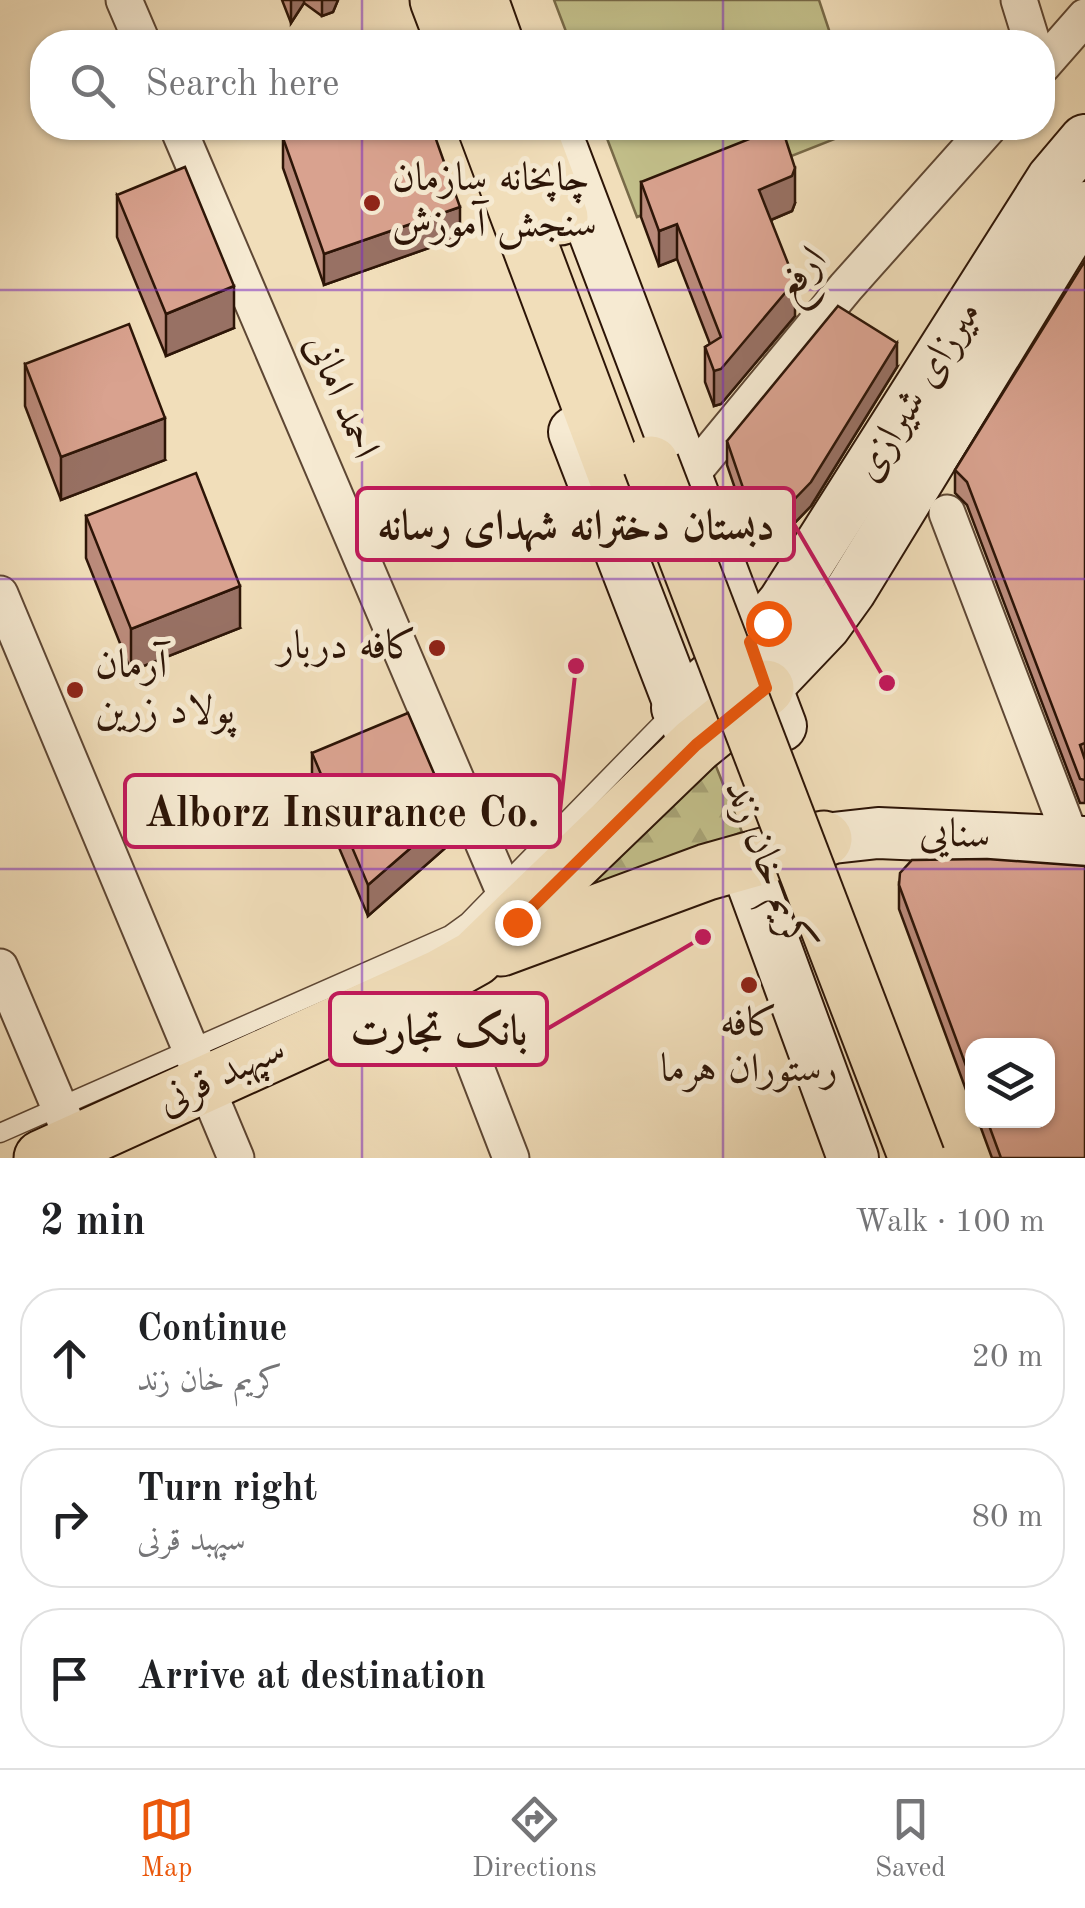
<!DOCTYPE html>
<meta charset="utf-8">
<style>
body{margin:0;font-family:"Old Standard TT",Amiri,serif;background:#f2f2f2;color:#202124}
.controls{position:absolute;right:30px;bottom:30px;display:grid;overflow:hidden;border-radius:20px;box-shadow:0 2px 8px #0004}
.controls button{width:90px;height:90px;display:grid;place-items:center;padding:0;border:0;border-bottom:2px solid #e0e0e0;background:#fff;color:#202124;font:50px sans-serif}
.stop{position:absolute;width:30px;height:30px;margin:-22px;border:8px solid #ea580c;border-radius:50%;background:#fff}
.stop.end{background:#ea580c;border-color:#fff;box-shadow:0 2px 10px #0008}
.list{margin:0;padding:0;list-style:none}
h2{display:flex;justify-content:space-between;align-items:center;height:130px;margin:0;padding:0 40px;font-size:42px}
h2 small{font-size:32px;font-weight:400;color:#757577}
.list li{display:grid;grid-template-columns:65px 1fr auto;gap:30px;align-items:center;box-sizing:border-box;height:140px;margin:0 20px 20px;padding:0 20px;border:2px solid #e0e0e0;border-radius:40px}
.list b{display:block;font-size:38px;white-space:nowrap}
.list p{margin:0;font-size:32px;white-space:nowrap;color:#757577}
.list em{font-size:32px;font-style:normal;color:#757577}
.icon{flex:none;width:55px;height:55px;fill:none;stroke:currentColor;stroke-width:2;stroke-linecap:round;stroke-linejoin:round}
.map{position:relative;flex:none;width:1085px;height:1158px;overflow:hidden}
.search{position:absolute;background:#fff;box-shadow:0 2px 8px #0004;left:30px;right:30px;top:30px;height:110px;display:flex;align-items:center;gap:25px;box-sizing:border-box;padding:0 35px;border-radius:40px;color:#757577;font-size:38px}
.sheet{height:610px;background:#fff}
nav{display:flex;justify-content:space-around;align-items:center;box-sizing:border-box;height:140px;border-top:2px solid #e0e0e0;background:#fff;font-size:28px;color:#757577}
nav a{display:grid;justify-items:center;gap:5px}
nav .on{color:#ea580c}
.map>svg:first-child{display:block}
.green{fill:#c2bf8a;stroke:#786a48;stroke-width:2.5}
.forest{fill:url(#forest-firs);stroke:#786a48;stroke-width:2.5}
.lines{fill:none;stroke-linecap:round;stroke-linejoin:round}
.lane-casing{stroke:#5e4734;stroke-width:21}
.street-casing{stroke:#5e4734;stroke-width:39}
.secondary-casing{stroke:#2d1507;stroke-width:54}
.primary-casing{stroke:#2d1507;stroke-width:59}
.lane{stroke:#f6ead2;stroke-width:18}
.street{stroke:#f6ead2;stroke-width:35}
.secondary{stroke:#f6ead2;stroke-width:50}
.primary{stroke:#f1deba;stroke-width:55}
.primary-bridge-casing{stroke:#2d1507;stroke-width:59;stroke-linecap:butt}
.primary-bridge{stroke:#f1deba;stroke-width:55}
.wall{fill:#bb8b7b;stroke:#2d1507;stroke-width:2.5}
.shaded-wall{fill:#987164;stroke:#2d1507;stroke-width:2.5}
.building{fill:#d9a28f;stroke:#2d1507;stroke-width:2.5}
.route{stroke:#ea580c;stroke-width:12}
.grid{fill:none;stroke:#7b2cbf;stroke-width:2.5;stroke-opacity:0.55}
.poi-dot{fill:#8f2418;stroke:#f6ead2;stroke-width:4}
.labels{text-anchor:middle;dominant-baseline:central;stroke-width:10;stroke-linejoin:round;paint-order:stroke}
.poi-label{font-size:40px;fill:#2d1507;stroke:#f6ead2;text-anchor:start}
.street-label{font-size:40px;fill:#2d1507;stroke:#f6ead2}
.leader{fill:none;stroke:#c2185b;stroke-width:4}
.callout-dot{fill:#c2185b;stroke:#f6ead2;stroke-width:4}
.callout{fill:#f6ead2;stroke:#c2185b;stroke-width:4}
.callout-label{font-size:42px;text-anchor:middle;font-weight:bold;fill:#2d1507}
</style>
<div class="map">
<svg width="1085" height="1158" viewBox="0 0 1085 1158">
<defs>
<pattern id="forest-firs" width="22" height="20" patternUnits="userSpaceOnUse" patternTransform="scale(2.5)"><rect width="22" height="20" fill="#c2bf8a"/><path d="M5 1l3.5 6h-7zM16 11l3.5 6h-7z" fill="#a7a376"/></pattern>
</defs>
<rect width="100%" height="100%" fill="#f1deba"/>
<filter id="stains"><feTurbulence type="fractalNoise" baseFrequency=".002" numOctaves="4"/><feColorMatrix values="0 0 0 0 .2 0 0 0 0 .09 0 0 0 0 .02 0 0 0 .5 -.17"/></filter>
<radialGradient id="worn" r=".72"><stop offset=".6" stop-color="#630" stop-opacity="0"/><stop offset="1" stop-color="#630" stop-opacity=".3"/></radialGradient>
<g class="green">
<path d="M 554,0 L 819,0 L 833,42 L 570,42 Z"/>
<path d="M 603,128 L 860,128 L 860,129 L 637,217 Z"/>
</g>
<path class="forest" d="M 712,756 L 742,832 L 556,908 Z"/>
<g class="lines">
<defs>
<path id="lane" d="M 0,1133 L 450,935 L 468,922 L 677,708"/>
<g id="street">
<path d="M 124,0 L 142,42"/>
<path d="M 1019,0 L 1032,42"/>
<path d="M 1042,66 L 1085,17"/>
<path d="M 178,128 L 517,922"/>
<path d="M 685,482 L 846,287 L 988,128"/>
<path d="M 947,513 L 1072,841"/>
<path d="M 0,594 L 236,1158"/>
<path d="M 0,967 L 75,1144"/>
<path d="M 441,977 L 511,1158"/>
</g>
<g id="secondary">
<path d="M 563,151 L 781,726"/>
<path d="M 574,432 L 691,735"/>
<path d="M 766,688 L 825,626 L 851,590 L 1085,207"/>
<path d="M 677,708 L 750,643 L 783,603 L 1052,179 L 1085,140"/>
<path d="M 824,839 L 878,833 L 1085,842"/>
<path d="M 744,861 L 853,1158"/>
</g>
<g id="primary">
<path d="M 438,0 L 454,42"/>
<path d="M 480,0 L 495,42"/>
<path d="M 486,128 L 616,475"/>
<path d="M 527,128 L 560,217"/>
<path d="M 501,948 L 707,872 L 824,839"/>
<path d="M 42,1158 L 441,977 L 475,958 L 696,745 L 766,688"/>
</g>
</defs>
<use href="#lane" class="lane-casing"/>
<use href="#street" class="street-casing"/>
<use href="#secondary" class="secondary-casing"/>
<use href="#primary" class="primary-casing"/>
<use href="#lane" class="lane"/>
<use href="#street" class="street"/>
<use href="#secondary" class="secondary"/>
<use href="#primary" class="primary"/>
<defs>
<path id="primary-bridge" d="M 651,464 L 917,1158"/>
</defs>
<use href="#primary-bridge" class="primary-bridge-casing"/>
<use href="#primary-bridge" class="primary-bridge"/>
</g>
<g class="wall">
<path d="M 282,0 L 338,0 L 333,12 L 322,16 L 304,3 L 291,23 Z"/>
<path d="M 283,138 L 460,237 L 324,285 L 283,168 Z"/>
<path d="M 641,182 L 795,203 L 792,211 L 771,220 L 795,316 L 721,404 L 714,406 L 705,382 L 705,347 L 710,344 L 677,259 L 659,266 L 641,217 Z"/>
<path d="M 117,195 L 234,328 L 166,356 L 117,237 Z"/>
<path d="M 1085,261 L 1085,803 L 1080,803 L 967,505 L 955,493 L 955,470 Z"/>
<path d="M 25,364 L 165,460 L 61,500 L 25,406 Z"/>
<path d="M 897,367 L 811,506 L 785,533 L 755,547 L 727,465 L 727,441 Z"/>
<path d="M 86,516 L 240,628 L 131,671 L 86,558 Z"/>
<path d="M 312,753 L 451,843 L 368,916 L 312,784 Z"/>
<path d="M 899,885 L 1085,1158 L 992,1158 L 978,1120 L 1048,1120 L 972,1046 L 972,1106 L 899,909 Z"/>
</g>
<g class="shaded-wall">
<path d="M 291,0 L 304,0 L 304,3 L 291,23 Z"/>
<path d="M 322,0 L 338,0 L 333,12 L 322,16 Z"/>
<path d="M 795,168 L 795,203 L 792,211 L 759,225 L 759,190 Z"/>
<path d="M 460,207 L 460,237 L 324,285 L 324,254 Z"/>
<path d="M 677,224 L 677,259 L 659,266 L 659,231 Z"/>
<path d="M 795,281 L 795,316 L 721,404 L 714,406 L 714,371 Z"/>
<path d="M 234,286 L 234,328 L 166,356 L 166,314 Z"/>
<path d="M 897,343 L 897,367 L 811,506 L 785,533 L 755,547 L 755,523 Z"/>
<path d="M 165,418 L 165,460 L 61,500 L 61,457 Z"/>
<path d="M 240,586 L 240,628 L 131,671 L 131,629 Z"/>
<path d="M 451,813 L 451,843 L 368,916 L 368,885 Z"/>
</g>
<g class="building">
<path d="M 312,128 L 432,128 L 460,207 L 324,254 L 283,138 Z"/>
<path d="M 772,130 L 784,134 L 795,168 L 792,176 L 759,190 L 795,281 L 721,369 L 714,371 L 705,347 L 721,337 L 677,224 L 659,231 L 641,182 Z"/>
<path d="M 185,167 L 234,286 L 166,314 L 117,195 Z"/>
<path d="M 1085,261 L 1085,743 L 1080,745 L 1085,760 L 1085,780 L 1080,779 L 967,482 L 955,470 Z"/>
<path d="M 838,306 L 897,343 L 811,482 L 785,509 L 755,523 L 727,441 Z"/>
<path d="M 129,324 L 165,418 L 61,457 L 25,364 Z"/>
<path d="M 196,473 L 240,586 L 131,629 L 86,516 Z"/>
<path d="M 408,713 L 451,813 L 368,885 L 312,753 Z"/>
<path d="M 987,859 L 1085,866 L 1085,1158 L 1001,1158 L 987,1120 L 1048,1120 L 1048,1046 L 972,1046 L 972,1082 L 899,885 L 900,873 L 912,860 Z"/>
</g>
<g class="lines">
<path class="route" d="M 517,922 L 696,745 L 766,688 L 750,642 L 768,623"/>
</g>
<path class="grid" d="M 362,0 L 362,42M 723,0 L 723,42M 362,128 L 362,1158M 723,128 L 723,1158M 0,290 L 1085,290M 0,579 L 1085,579M 0,869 L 1085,869"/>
<g class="poi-dot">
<circle cx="372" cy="203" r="10"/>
<circle cx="437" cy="648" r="10"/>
<circle cx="75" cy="690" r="10"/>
<circle cx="749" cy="985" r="10"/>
</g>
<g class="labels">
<g class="poi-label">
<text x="392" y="180">چاپخانه سازمان<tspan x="392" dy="46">سنجش آموزش</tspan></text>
<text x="417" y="648" text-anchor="end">کافه دربار</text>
<text x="95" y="667">آرمان<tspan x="95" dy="46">پولاد زرین</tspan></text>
<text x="749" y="1025" text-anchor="middle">کافه<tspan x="749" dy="46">رستوران هرما</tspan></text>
</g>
<g class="street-label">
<text transform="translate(802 275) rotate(-50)">ارفع</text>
<text transform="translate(919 392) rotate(-58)">میرزای شیرازی</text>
<text transform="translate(340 397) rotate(67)">احمد امانی</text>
<text transform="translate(955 836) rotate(3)">سنایی</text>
<text transform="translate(767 867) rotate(69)">کریم خان زند</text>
<text transform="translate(222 1077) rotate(-25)">سپهبد قرنی</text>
</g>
</g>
<path class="leader" d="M887 683L794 524M576 666L560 811M703 937L547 1029"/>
<g class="callout-dot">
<circle cx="887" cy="683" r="10"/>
<circle cx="576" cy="666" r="10"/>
<circle cx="703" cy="937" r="10"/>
</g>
<g class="callout">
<rect x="357" y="488" width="437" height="72" rx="10"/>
<rect x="125" y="775" width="435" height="72" rx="10"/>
<rect x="330" y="993" width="217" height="72" rx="10"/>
</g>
<g class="callout-label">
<text x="576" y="539">دبستان دخترانه شهدای رسانه</text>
<text x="342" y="826">Alborz Insurance Co.</text>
<text x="439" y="1044">بانک تجارت</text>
</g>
<rect width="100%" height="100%" filter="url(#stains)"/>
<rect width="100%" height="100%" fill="url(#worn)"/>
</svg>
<div class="controls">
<button><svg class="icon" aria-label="layers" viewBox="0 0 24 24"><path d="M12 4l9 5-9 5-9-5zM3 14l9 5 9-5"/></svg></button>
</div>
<div class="stop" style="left:768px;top:623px"></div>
<div class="stop end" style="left:517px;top:922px"></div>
<div class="search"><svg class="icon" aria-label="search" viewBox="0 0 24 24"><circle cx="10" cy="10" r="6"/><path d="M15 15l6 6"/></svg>Search here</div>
</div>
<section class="sheet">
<h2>2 min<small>Walk · 100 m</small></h2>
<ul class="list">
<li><svg class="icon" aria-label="ahead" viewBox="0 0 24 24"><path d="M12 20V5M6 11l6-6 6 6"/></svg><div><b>Continue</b><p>کریم خان زند</p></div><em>20 m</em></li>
<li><svg class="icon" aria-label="right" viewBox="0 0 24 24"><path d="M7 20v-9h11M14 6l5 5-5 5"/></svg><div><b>Turn right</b><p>سپهبد قرنی</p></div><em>80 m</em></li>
<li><svg class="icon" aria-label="arrive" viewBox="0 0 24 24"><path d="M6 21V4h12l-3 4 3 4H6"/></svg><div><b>Arrive at destination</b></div></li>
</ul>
</section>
<nav>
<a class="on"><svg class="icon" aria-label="map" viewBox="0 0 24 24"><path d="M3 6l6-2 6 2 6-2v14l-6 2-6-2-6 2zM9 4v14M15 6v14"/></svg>Map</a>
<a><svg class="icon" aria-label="directions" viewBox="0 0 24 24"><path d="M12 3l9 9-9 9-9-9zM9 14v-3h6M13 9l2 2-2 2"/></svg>Directions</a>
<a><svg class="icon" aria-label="saved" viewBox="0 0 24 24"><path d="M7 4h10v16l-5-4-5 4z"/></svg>Saved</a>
</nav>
